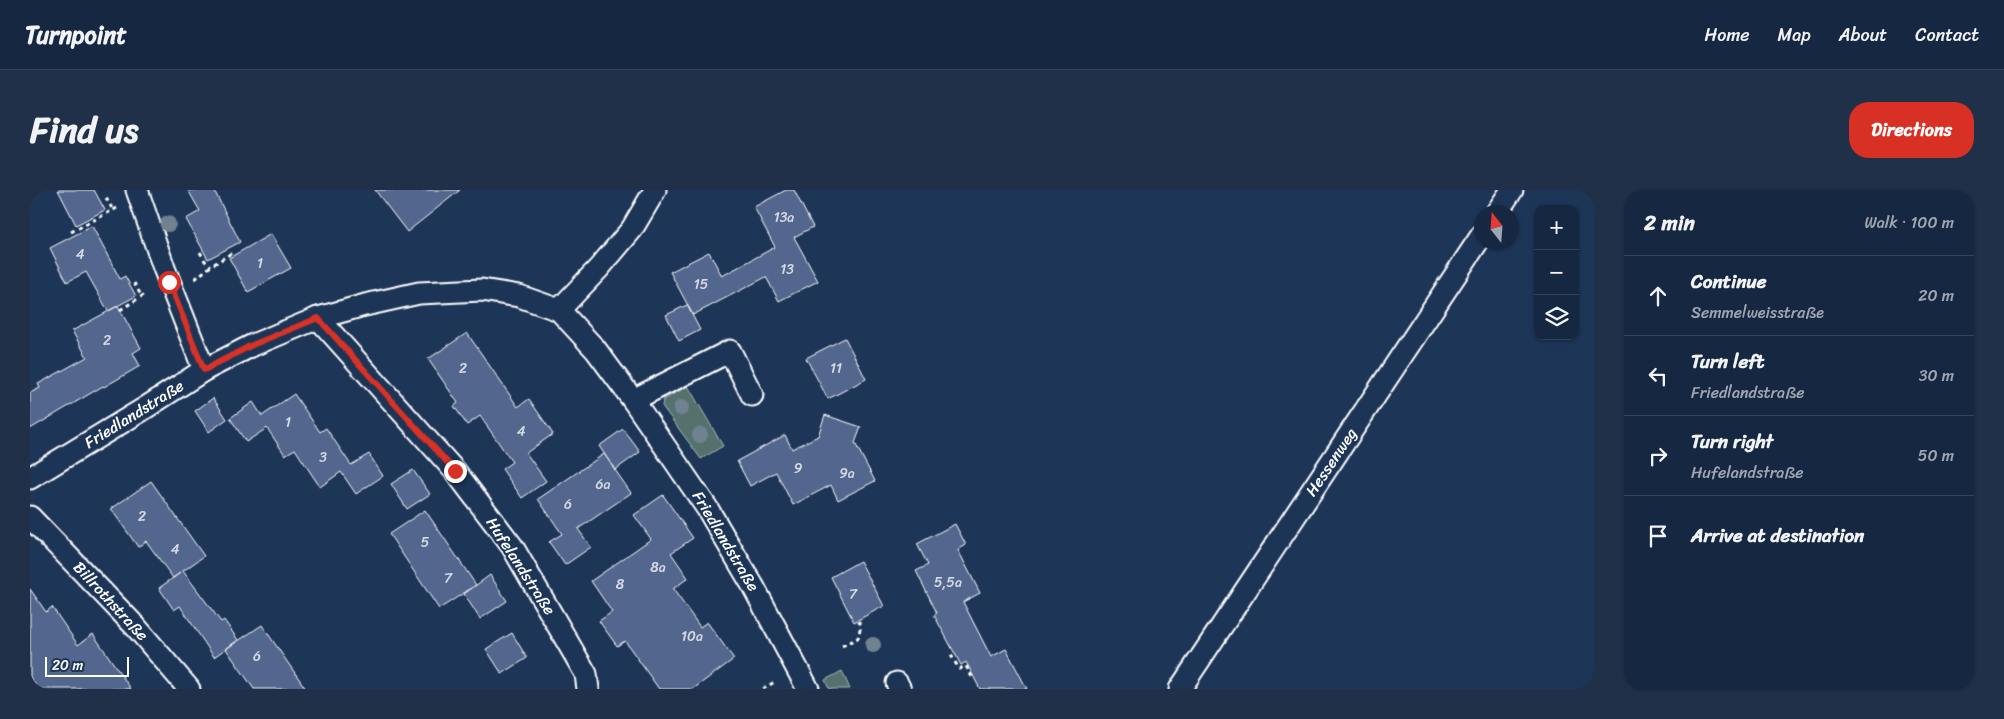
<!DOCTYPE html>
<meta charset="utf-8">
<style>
body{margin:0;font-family:Sriracha,sans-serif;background:#1f3048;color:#f1f3f6}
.controls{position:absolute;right:15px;top:15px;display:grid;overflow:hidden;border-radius:10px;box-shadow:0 1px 4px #0004}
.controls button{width:45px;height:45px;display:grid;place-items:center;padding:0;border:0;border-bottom:1px solid #35445a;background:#162841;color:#f1f3f6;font:25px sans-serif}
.compass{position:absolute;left:1444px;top:15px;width:45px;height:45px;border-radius:50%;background:#162841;box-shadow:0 1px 4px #0004;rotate:343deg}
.scale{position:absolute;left:15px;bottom:12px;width:84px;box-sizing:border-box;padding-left:5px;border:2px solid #fff;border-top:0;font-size:14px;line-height:18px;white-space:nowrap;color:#fff;-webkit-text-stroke:4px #1d3557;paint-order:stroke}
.stop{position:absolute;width:15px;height:15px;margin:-11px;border:4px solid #d93025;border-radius:50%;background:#fff}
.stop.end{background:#d93025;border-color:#fff;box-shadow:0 1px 5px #0008}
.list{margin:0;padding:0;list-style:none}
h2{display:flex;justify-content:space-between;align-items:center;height:65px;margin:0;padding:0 20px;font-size:21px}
h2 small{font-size:16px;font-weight:400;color:#9ea6b1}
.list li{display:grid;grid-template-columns:32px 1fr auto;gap:15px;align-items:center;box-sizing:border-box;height:80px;padding:0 20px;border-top:1px solid #35445a}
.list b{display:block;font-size:19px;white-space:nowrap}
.list p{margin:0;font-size:16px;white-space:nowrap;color:#9ea6b1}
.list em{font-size:16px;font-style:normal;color:#9ea6b1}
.icon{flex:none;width:28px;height:28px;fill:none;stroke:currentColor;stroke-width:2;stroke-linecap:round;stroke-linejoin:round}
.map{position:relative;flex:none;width:1564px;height:499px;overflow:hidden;border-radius:20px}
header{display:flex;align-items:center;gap:30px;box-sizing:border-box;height:70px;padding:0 25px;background:#162841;border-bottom:1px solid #35445a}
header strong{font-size:24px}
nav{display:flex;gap:28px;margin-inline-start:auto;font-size:18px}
.intro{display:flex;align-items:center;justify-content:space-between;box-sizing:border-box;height:120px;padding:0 30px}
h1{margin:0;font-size:35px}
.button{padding:12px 22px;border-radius:20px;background:#d93025;color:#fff;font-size:18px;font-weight:700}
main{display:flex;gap:30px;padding:0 30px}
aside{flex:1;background:#162841;border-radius:20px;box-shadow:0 1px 4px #0004}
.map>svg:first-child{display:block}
.green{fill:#55716e;stroke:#aab8b6}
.building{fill:#52668d;stroke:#fff}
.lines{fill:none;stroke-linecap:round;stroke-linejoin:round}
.street-casing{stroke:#fff;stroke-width:25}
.path{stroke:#fff;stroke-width:3;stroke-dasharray:4 4;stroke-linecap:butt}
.street{stroke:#1d3557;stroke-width:21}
.tree{fill:#6f8190}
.route{stroke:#d93025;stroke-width:6}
.labels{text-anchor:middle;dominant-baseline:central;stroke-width:4;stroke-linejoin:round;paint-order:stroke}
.number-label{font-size:14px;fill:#d4d9e2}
.street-label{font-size:16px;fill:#fff;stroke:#1d3557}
</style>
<header>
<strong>Turnpoint</strong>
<nav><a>Home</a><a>Map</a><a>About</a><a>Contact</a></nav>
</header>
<div class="intro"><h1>Find us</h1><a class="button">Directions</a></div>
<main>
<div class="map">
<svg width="1564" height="499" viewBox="0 0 1564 499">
<rect width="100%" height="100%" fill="#1d3557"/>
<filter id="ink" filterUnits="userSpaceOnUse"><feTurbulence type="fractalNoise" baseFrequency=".02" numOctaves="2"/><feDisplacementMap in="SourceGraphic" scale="10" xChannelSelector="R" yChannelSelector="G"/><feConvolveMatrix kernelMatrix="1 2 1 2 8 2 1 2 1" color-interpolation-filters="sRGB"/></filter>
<g filter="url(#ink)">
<g class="green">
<path d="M 658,196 L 693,256 L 671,269 L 632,216 L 633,210 Z"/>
<path d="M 812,481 L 820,499 L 799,499 L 795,490 Z"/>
</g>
<g class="building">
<path d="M 28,0 L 64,0 L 75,20 L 46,35 Z"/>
<path d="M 158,0 L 184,0 L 210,52 L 178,69 L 156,29 L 170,21 Z"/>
<path d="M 345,0 L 430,0 L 377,42 Z"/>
<path d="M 756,0 L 764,0 L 783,37 L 764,47 L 788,91 L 749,111 L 736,87 L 663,125 L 640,82 L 679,62 L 692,86 L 745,57 L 724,17 Z"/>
<path d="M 62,36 L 90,89 L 95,86 L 106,106 L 78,121 L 56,82 L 37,92 L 20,58 Z"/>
<path d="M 241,44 L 261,78 L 218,102 L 199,68 Z"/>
<path d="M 657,115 L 670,140 L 649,151 L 636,125 Z"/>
<path d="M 88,116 L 111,158 L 103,163 L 110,176 L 74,197 L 73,196 L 0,239 L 0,203 L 10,198 L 8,194 L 57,167 L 42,141 Z"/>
<path d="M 437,143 L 488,217 L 499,209 L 523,244 L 496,263 L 516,291 L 492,308 L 472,279 L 482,272 L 450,226 L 437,235 L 424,216 L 428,213 L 398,169 Z"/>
<path d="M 815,148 L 836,189 L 798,209 L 776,168 Z"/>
<path d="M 264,204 L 290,242 L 296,238 L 321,275 L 339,264 L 353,286 L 326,304 L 311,282 L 290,297 L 265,259 L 255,265 L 237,238 L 216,252 L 200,228 L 223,212 L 232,226 Z"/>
<path d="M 183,208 L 197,229 L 179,242 L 165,221 Z"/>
<path d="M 795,225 L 831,237 L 825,253 L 845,291 L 808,310 L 801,295 L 763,315 L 746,282 L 720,296 L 707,271 L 755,245 L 762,259 L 788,246 Z"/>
<path d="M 593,239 L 610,262 L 585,280 L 569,256 Z"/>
<path d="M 574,264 L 601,303 L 548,339 L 561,357 L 535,375 L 519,352 L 532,344 L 508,309 Z"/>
<path d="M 383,280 L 400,304 L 377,319 L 361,294 Z"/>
<path d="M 121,291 L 174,366 L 153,381 L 191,432 L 194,430 L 208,450 L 184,467 L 150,416 L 144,420 L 129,398 L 150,383 L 143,388 L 116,351 L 108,357 L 81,319 Z"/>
<path d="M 633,305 L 663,348 L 641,363 L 658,388 L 643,399 L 670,437 L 677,432 L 704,469 L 663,499 L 629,499 L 595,451 L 587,456 L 569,431 L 582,422 L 561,391 L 621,349 L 604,325 Z"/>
<path d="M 395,320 L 446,395 L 409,419 L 359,344 Z"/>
<path d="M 925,334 L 936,355 L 928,360 L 950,403 L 933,412 L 961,467 L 976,459 L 997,499 L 950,499 L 936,472 L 931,475 L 904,425 L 907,423 L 886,381 L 898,375 L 887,354 Z"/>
<path d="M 830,371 L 854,416 L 824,432 L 801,387 Z"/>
<path d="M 460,385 L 477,411 L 450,429 L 434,404 Z"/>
<path d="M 0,399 L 16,422 L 22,417 L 48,455 L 63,444 L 101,499 L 8,499 L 0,487 Z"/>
<path d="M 232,435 L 258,473 L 276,499 L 224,499 L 196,459 Z"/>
<path d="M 482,443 L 497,468 L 472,484 L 456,459 Z"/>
</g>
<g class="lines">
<defs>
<g id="street">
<path d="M 107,0 L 134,78 L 174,180"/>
<path d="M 1467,22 L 1482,0"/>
<path d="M 529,120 L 569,78 L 602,39 L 625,0"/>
<path d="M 288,128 L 425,281 L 482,356 L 556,484 L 558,499"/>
<path d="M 603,210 L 700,161 L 722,205"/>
<path d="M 0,288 L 112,220 L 174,180 L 223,155 L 288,128 L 335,115 L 389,103 L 452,100 L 489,106 L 529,120 L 566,160 L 603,210 L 677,318 L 723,396 L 778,499"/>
<path d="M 0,327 L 106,437 L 159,499"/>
<path d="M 867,493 L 870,499"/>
<path d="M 1150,499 L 1452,45"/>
</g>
</defs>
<use href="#street" class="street-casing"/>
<g class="path">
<path d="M 76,8 L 83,20"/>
<path d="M 41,42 L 87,18"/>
<path d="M 170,62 L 175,71 L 181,76"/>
<path d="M 165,89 L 181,76 L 200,64 L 202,66"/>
<path d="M 104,93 L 112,107"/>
<path d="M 90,120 L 117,103"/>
<path d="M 812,456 L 828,448 L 831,435 L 828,430"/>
<path d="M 921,465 L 929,479 L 936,476 L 942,487 L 944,486"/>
<path d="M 733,499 L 746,491"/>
</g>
<use href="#street" class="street"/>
</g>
<g class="tree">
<circle cx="138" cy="34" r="8"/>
<circle cx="651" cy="218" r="8"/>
<circle cx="670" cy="245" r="8"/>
<circle cx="843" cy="455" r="8"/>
</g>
</g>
<g class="lines" filter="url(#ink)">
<path class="route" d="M 139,92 L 174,180 L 222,155 L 288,128 L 425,281"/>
</g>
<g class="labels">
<g class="number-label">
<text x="754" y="27">13a</text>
<text x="50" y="64">4</text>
<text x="230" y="73">1</text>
<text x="757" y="79">13</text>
<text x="671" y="94">15</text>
<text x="77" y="150">2</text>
<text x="433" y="178">2</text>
<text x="806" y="178">11</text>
<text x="258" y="232">1</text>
<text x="491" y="241">4</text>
<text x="293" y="267">3</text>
<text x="768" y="278">9</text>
<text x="817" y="283">9a</text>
<text x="573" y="294">6a</text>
<text x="538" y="314">6</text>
<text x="112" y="326">2</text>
<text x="395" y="352">5</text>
<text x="145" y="359">4</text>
<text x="628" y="377">8a</text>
<text x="418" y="388">7</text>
<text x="918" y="392">5,5a</text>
<text x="590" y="394">8</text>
<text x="823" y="404">7</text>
<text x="662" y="446">10a</text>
<text x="227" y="466">6</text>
</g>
<g class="street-label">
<text transform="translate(104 224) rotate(-32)">Friedlandstraße</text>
<text transform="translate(1301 272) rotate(-56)">Hessenweg</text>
<text transform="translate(696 351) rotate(59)">Friedlandstraße</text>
<text transform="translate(491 376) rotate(57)">Hufelandstraße</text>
<text transform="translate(81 411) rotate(47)">Billrothstraße</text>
</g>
</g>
</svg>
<div class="controls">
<button>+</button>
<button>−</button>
<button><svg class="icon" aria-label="layers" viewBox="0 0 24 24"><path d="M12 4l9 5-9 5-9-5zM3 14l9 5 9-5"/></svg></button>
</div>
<svg class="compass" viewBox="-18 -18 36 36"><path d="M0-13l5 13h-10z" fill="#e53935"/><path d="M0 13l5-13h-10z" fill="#9ea6b1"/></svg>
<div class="scale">20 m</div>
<div class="stop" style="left:139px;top:92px"></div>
<div class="stop end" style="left:425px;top:281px"></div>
</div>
<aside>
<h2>2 min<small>Walk · 100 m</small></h2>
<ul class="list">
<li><svg class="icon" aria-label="ahead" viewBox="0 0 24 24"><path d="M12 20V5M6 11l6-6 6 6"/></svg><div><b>Continue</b><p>Semmelweisstraße</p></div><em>20 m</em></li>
<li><svg class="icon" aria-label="left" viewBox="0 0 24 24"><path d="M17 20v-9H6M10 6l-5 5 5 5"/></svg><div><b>Turn left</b><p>Friedlandstraße</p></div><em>30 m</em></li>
<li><svg class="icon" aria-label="right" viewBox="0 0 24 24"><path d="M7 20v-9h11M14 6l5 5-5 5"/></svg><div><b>Turn right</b><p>Hufelandstraße</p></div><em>50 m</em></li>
<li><svg class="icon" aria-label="arrive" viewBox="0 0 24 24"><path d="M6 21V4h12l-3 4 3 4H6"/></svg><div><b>Arrive at destination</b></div></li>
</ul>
</aside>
</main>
